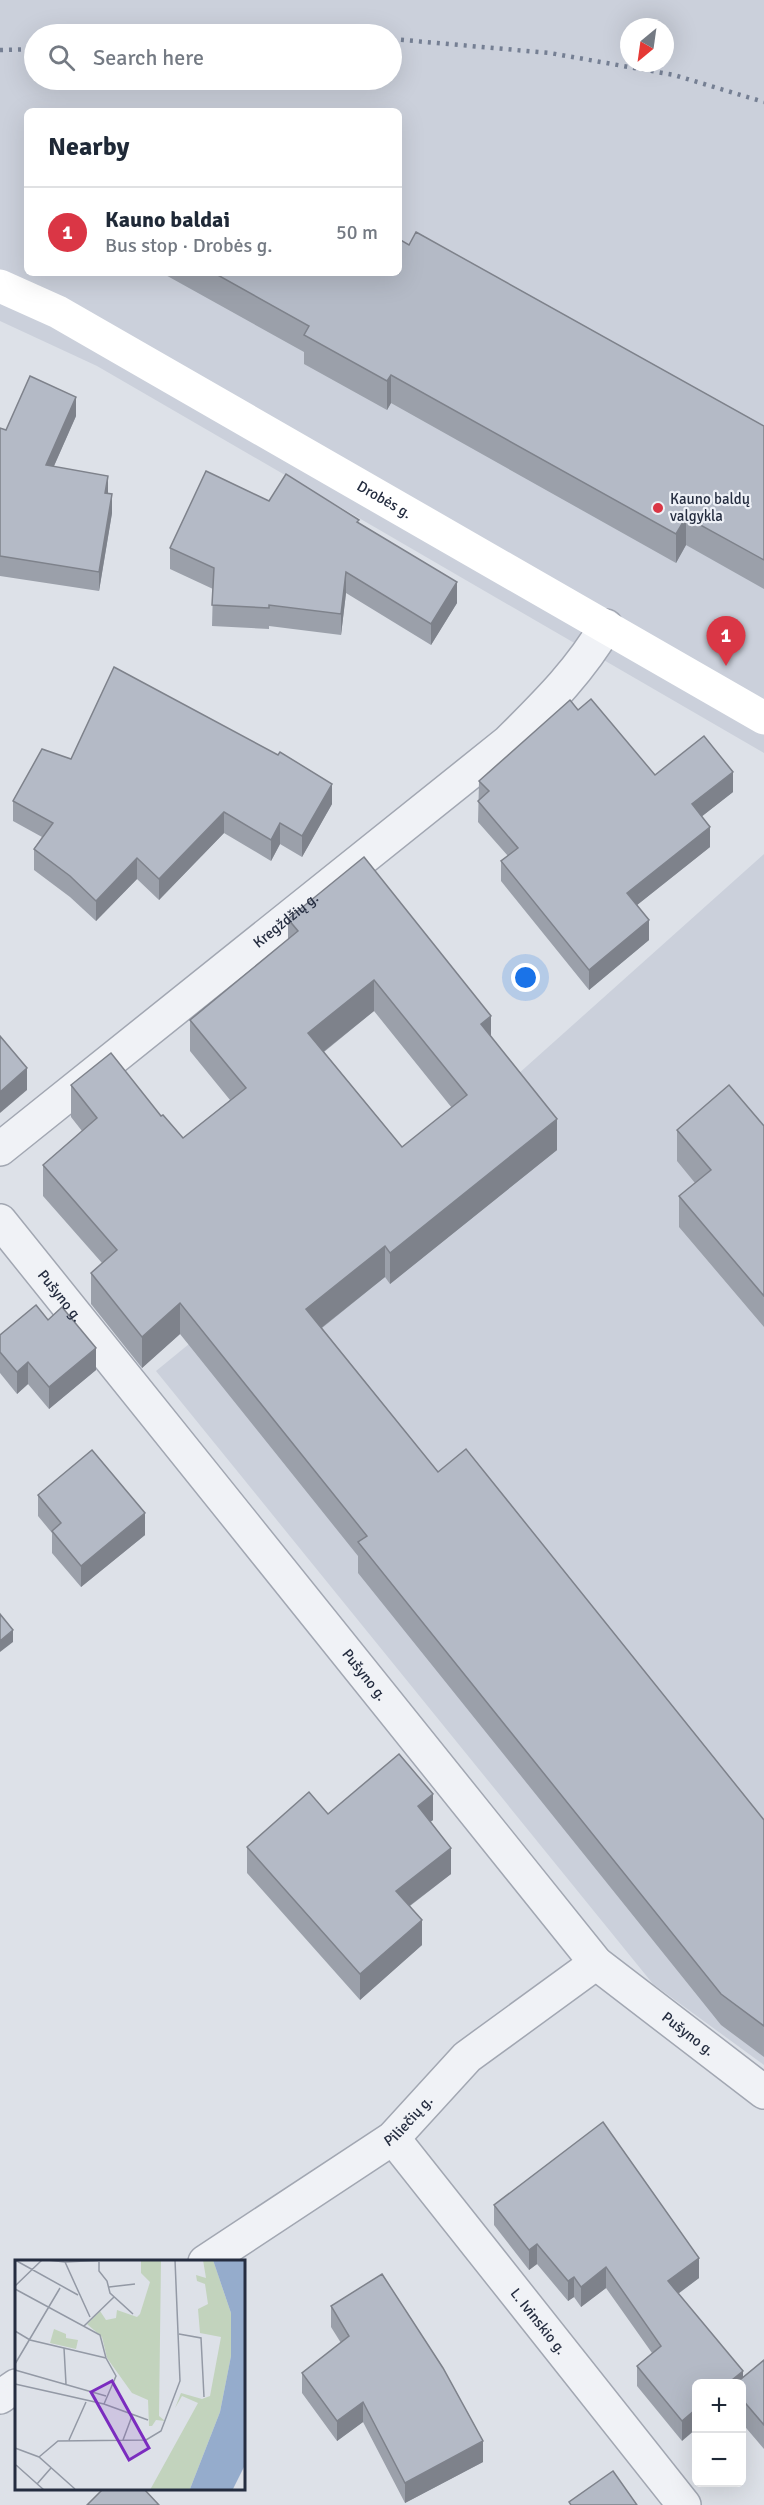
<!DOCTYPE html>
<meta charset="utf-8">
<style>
body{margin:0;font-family:Signika,sans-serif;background:#f2f2f3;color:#1f2937}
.controls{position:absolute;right:18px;bottom:18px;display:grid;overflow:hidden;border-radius:9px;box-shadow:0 6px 24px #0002}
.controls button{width:54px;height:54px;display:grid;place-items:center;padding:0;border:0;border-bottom:2px solid #e0e1e3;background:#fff;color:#1f2937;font:30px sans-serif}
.compass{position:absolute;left:620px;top:18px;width:54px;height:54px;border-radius:50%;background:#fff;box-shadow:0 6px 24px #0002;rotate:209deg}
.you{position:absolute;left:526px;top:978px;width:21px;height:21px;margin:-15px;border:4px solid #fff;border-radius:50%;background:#1a73e8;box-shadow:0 0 0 9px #1a73e833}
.badge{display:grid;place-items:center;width:39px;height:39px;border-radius:50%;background:#da3645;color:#fff;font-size:20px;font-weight:700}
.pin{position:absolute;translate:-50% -50px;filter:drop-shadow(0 2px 3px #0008)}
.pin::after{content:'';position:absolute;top:32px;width:21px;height:18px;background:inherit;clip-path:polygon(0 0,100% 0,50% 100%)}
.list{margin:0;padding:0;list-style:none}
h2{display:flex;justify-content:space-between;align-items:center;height:78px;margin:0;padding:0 24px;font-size:26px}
h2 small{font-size:20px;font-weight:400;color:#747a83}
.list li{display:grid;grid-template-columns:39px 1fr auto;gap:18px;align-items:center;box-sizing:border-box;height:90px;padding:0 24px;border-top:2px solid #e0e1e3}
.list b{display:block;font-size:22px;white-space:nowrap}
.list p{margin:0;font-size:20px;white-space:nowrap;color:#747a83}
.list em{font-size:20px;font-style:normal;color:#747a83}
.icon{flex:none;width:33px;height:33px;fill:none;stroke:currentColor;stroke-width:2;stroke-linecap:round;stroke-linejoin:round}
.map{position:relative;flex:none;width:764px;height:2505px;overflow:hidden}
.search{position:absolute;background:#fff;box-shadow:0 6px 24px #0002;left:24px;top:24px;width:378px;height:66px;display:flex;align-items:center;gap:15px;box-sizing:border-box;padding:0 21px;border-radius:33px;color:#747a83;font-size:22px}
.panel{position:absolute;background:#fff;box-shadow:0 6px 24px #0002;left:24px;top:108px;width:378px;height:168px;border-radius:9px}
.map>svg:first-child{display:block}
.built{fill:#cbd0db;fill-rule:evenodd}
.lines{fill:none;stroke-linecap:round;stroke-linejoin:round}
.street-casing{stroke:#a2a7b2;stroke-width:36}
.street{stroke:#f0f2f6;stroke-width:33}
.secondary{stroke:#fff;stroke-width:33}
.rail{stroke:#757f93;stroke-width:4.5;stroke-dasharray:3 6;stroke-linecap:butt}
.wall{fill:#9ba0aa;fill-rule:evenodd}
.shaded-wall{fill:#7e828b}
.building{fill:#b4bac6;stroke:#7e828b;stroke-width:1.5;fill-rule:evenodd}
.poi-dot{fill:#da3645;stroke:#edf0f6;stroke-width:2}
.labels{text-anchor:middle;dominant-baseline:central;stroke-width:4.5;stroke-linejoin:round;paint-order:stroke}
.street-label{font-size:15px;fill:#252d40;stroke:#edf0f6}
.poi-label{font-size:15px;fill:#252d40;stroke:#edf0f6;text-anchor:start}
.inset-road{fill:none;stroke:#9399a5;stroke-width:1.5}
.view{fill:#7b2cbf;fill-opacity:0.15;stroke:#7b2cbf;stroke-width:3}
.inset-edge{fill:none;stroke:#252d40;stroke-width:3}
</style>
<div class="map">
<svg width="764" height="2505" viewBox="0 0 764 2505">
<rect width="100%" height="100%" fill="#dde1e8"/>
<g class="built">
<path d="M 0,0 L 764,0 L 764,753 L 97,366 L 0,321 ZM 629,27 L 665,27 L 665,63 L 629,63 ZM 34,34 L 392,34 L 392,80 L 34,80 ZM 27,111 L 399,111 L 399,273 L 27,273 Z"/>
<path d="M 764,854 L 764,2065 L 653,1984 L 156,1371 L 508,1083 Z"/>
</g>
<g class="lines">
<defs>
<g id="street">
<path id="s1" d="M 0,1149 L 508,742 C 545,705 580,671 606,626"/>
<path id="s2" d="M 0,1221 L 596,1963 L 764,2092"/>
<path id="s3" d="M 393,2138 L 684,2505"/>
<path id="s4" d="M 205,2262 L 393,2138 L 467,2057 L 596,1963"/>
<path d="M 0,2397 L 16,2386"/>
</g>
</defs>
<use href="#street" class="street-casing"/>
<use href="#street" class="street"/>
<path class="secondary" id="s5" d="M 0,286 L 58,312 L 764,718"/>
<g class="rail">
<path d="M 392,39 L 550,53 L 674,75 L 764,102"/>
<path d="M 0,50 L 34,49"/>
</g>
</g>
<g class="wall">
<path d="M 162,273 L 399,273 L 764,426 L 764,589 L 686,545 L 676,563 L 391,403 L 387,410 L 304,364 L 304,352 Z"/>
<path d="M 76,416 L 54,466 L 108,493 L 112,513 L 99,591 L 0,576 L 0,428 L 6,430 Z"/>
<path d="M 269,501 L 359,523 L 457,603 L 431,645 L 346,593 L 341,635 L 269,626 L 269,629 L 212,626 L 213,589 L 170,569 L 170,548 Z"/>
<path d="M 578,710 L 655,775 L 733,792 L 701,817 L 710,847 L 637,905 L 649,940 L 589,990 L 501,881 L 501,861 L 508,856 L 478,822 L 479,781 Z"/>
<path d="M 71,759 L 332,804 L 302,857 L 280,844 L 271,861 L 224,833 L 159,900 L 137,879 L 96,921 L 70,897 L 34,870 L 34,849 L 42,837 L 13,821 L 13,801 Z"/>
<path d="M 288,919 L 491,1036 L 557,1150 L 390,1284 L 385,1277 L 322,1328 L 438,1472 L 764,1820 L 764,2057 L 721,2025 L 358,1573 L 358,1556 L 180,1334 L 142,1368 L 91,1304 L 91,1273 L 102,1263 L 43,1196 L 43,1165 L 82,1131 L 71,1117 L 71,1085 L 161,1116 L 183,1138 L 230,1100 L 190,1051 L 190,1020 L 288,940 ZM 374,1011 L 452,1108 L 402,1147 L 324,1052 Z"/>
<path d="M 764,1126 L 764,1327 L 679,1227 L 679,1196 L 695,1183 L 677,1161 L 677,1130 Z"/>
<path d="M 48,1320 L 96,1370 L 49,1409 L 28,1384 L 17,1394 L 0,1373 L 0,1335 Z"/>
<path d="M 38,1495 L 145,1535 L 81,1587 L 52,1553 L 52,1533 L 38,1516 Z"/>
<path d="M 328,1814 L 433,1820 L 430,1822 L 451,1874 L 410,1906 L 422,1945 L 360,2000 L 247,1873 L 247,1847 Z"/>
<path d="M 494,2205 L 699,2278 L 678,2294 L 743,2377 L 764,2360 L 764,2449 L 741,2422 L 741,2384 L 696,2384 L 682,2441 L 637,2386 L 637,2366 L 652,2353 L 606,2288 L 581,2307 L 574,2297 L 568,2301 L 537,2264 L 529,2270 L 494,2225 Z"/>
<path d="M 331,2306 L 483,2462 L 405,2503 L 363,2422 L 337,2441 L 302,2393 L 302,2373 L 341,2343 L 331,2327 Z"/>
</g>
<g class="shaded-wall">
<path d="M 391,375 L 391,403 L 387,410 L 387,381 Z"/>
<path d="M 76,397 L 76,416 L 46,484 L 46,465 Z"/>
<path d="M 108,476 L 108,495 L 105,493 Z"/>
<path d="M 112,494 L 112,513 L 99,591 L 99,572 Z"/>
<path d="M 686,517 L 686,545 L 676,563 L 676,534 Z"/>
<path d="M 346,572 L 346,593 L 341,635 L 341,614 Z"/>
<path d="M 457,582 L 457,603 L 431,645 L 431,624 Z"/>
<path d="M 733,772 L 733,792 L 692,824 L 692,804 Z"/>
<path d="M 332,784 L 332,804 L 302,857 L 302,836 Z"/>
<path d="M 224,812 L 224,833 L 159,900 L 159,879 Z"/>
<path d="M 280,823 L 280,844 L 271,861 L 271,840 Z"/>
<path d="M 710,827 L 710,847 L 627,913 L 627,893 Z"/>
<path d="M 137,858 L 137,879 L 96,921 L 96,901 Z"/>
<path d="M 649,920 L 649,940 L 589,990 L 589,970 Z"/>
<path d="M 374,980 L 374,1011 L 308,1064 L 308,1033 Z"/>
<path d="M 491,1016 L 491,1047 L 481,1024 Z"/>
<path d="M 27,1068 L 27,1090 L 0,1113 L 0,1092 Z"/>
<path d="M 557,1119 L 557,1150 L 390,1284 L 390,1253 Z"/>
<path d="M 385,1246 L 385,1277 L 306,1340 L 306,1309 Z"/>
<path d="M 180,1303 L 180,1334 L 142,1368 L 142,1337 Z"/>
<path d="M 96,1348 L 96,1370 L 49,1409 L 49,1387 Z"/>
<path d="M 28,1362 L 28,1384 L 17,1394 L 17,1372 Z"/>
<path d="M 145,1513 L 145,1535 L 81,1587 L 81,1566 Z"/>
<path d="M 13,1630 L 13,1642 L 0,1652 L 0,1641 Z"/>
<path d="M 433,1794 L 433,1820 L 418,1831 L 418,1806 Z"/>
<path d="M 451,1848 L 451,1874 L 396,1916 L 396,1891 Z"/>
<path d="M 422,1920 L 422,1945 L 360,2000 L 360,1974 Z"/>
<path d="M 537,2244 L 537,2264 L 529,2270 L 529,2250 Z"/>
<path d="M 699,2258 L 699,2278 L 668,2301 L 668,2281 Z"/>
<path d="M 606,2267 L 606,2288 L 581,2307 L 581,2287 Z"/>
<path d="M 574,2277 L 574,2297 L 568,2301 L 568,2281 Z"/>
<path d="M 743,2371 L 743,2391 L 741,2384 L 727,2384 Z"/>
<path d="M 363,2402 L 363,2422 L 337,2441 L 337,2421 Z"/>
<path d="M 696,2409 L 696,2429 L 682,2441 L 682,2421 Z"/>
<path d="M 483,2441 L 483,2462 L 405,2503 L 405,2483 Z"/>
</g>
<g class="building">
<path d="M 416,232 L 764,426 L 764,560 L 686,517 L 676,534 L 391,375 L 387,381 L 304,335 L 309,326 L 214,273 L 399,273 L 399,239 L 409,245 Z"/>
<path d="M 30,376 L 76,397 L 46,465 L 108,476 L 105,493 L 112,494 L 99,572 L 0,556 L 0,428 L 6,430 Z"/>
<path d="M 206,471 L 269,501 L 286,474 L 359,520 L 357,522 L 457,582 L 431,624 L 346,572 L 341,614 L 269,605 L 269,608 L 212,605 L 214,568 L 170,548 Z"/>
<path d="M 114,667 L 278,755 L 280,752 L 332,784 L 302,836 L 280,823 L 271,840 L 224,812 L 159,879 L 137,858 L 96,901 L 70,876 L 34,849 L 53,823 L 13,801 L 42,749 L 71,759 Z"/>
<path d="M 591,699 L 655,775 L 704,736 L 733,772 L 692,804 L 710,827 L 627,893 L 649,920 L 589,970 L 501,861 L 518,848 L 478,801 L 489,791 L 479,781 L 570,700 L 578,710 Z"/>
<path d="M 364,857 L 491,1016 L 481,1024 L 557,1119 L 390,1253 L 385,1246 L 306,1309 L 438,1472 L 466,1449 L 764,1820 L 764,2026 L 721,1994 L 358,1542 L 367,1536 L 180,1303 L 142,1337 L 91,1273 L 117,1250 L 43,1165 L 97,1118 L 71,1085 L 111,1053 L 161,1116 L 163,1115 L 183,1138 L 246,1088 L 190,1020 L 298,931 L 288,919 ZM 374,980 L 467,1095 L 402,1147 L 308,1033 Z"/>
<path d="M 0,1036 L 27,1068 L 0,1092 Z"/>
<path d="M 729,1085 L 764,1126 L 764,1296 L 679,1196 L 711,1170 L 677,1130 Z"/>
<path d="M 36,1305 L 48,1320 L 62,1307 L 96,1348 L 49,1387 L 28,1362 L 17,1372 L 0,1352 L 0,1335 Z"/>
<path d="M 92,1450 L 145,1513 L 81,1566 L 52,1531 L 61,1523 L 38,1495 Z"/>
<path d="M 0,1614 L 13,1630 L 0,1641 Z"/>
<path d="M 399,1754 L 433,1794 L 418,1806 L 451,1848 L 396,1891 L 422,1920 L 360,1974 L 247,1847 L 309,1792 L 328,1814 Z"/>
<path d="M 603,2122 L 699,2258 L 668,2281 L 743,2371 L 727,2384 L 696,2384 L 696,2409 L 682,2421 L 637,2366 L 661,2346 L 606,2267 L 581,2287 L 574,2277 L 568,2281 L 537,2244 L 529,2250 L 494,2205 Z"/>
<path d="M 382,2274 L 443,2368 L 483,2441 L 405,2483 L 363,2402 L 337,2421 L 302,2373 L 349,2336 L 331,2306 Z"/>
<path d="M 764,2360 L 764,2425 L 741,2398 L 741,2384 L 735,2384 Z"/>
<path d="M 613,2471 L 637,2505 L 571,2505 L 569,2502 Z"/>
<path d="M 104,2488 L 143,2488 L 159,2505 L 87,2505 Z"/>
</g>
<circle class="poi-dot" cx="658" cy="508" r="6"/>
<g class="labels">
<g class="street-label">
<text stroke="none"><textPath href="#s5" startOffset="440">Drobės g.</textPath></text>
<text stroke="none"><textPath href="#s1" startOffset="366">Kregždžių g.</textPath></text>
<text stroke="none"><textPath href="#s2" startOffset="96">Pušyno g.</textPath></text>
<text stroke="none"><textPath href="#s2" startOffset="582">Pušyno g.</textPath></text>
<text stroke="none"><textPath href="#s2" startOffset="1068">Pušyno g.</textPath></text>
<text stroke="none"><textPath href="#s4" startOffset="248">Piliečių g.</textPath></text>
<text stroke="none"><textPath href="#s3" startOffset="234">L. Ivinskio g.</textPath></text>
</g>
<g class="poi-label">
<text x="670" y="499">Kauno baldų<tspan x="670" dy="17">valgykla</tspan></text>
</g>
</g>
<g transform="translate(15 2260)">
<rect width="230" height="230" fill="#dde1e8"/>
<path d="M 126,0 L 146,0 L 144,156 L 150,161 L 141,160 L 137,166 L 134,166 L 133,140 L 117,133 L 92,98 L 87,77 L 72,64 L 85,51 L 91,60 L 101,58 L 102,50 L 122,57 L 125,54 L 135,22 L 126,13 ZM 188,0 L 198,0 L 216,53 L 216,96 L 205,152 L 175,229 L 135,230 L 183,143 L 167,136 L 160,148 L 166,133 L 187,139 L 195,136 L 206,77 L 185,73 L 183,49 L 193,44 L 190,24 L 182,21 L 181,15 L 191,18 ZM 39,69 L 51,74 L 51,78 L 63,80 L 61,89 L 35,83 Z" fill="#c2d3bd"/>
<path d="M 198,0 L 229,0 L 229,207 L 218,229 L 175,229 L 205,152 L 216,96 L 216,53 Z" fill="#95accc"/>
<path class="inset-road" d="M 0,0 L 63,35M 32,0 L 50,2 L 75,57M 50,2 L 91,0M 84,2 L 84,11 L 92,21 L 95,33 L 118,54M 0,26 L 27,0M 94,27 L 120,24M 0,29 L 85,75 L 91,98 L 101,116 L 89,144M 69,66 L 99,37M 0,71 L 15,80 L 91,98M 164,74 L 186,78 L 189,137M 49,88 L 51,124M 0,104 L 45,28M 0,110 L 91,136M 0,124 L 89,144 L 133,160M 54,180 L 71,142M 108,180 L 117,156M 0,188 L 24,197 L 60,229M 24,197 L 43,181 L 131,180 L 146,171 L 165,121 L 160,0M 1,205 L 29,230M 22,224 L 36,208"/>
<path class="view" d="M 97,121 L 134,188 L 114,200 L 76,132 Z"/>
<rect width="230" height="230" class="inset-edge"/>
</g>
</svg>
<div class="controls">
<button>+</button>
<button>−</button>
</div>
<svg class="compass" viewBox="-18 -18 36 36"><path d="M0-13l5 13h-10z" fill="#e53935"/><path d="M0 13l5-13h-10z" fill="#747a83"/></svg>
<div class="you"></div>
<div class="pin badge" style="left:726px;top:666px">1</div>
<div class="search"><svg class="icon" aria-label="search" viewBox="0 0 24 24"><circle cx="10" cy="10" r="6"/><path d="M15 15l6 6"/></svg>Search here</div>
<section class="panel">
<h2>Nearby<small></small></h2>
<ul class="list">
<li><span class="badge">1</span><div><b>Kauno baldai</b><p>Bus stop · Drobės g.</p></div><em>50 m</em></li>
</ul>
</section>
</div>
